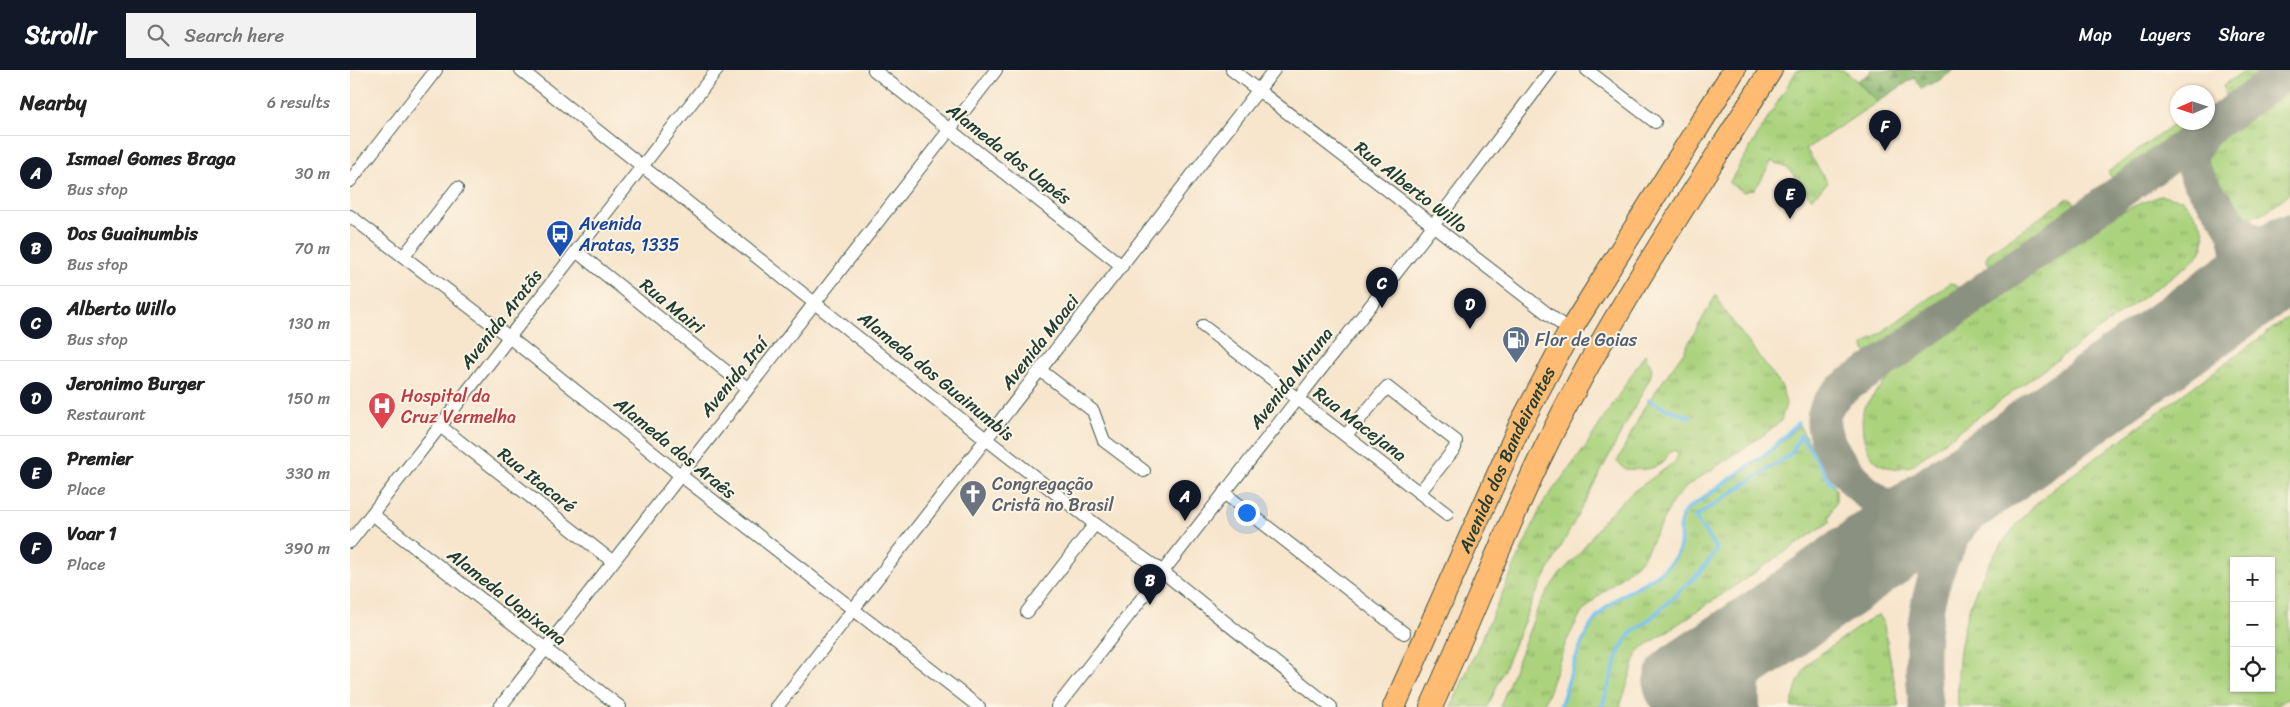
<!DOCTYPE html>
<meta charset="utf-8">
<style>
body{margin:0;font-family:Sriracha,sans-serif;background:#f2f2f2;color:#222}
.controls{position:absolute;right:15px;bottom:15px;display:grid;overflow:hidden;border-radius:0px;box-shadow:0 1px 4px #0004}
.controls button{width:45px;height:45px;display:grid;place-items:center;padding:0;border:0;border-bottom:1px solid #e0e0e0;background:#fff;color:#222;font:25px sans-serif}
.compass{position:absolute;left:1820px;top:15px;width:45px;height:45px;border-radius:50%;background:#fff;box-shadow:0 1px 4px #0004;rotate:267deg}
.you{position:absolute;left:896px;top:442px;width:18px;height:18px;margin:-12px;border:4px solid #fff;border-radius:50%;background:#1a73e8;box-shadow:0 0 0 8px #1a73e833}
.badge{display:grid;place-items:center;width:32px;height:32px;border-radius:50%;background:#111827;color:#fff;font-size:16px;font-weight:700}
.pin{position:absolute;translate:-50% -41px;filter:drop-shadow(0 1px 2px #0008)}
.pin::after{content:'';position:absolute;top:26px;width:18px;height:15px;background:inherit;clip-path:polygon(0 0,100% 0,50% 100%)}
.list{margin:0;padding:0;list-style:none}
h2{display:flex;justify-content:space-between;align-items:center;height:65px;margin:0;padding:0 20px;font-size:21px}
h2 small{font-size:16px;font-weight:400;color:#767676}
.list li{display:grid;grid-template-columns:32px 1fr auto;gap:15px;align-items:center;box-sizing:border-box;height:75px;padding:0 20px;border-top:1px solid #e0e0e0}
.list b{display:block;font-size:19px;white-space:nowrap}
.list p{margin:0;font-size:16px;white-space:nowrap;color:#767676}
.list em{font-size:16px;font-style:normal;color:#767676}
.icon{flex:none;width:28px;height:28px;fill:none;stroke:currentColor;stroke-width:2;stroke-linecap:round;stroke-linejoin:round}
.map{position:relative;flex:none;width:1940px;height:637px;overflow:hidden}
header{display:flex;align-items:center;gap:30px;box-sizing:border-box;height:70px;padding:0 25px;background:#111827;color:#fff}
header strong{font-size:24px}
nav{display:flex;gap:28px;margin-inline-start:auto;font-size:18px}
.search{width:350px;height:45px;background:#f2f2f2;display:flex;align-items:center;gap:12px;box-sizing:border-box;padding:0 18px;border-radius:0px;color:#767676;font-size:19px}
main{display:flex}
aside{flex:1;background:#fff}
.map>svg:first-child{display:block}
.grass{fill:url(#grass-tufts);stroke:#658859;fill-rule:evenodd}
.forest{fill:url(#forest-firs);stroke:#547950}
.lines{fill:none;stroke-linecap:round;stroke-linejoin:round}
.stream{stroke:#74c1ee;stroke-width:4}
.taxiway{stroke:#8b9180;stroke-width:34}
.runway{stroke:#8b9180;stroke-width:85}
.street-casing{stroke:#3f564b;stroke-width:14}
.highway-casing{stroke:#3f564b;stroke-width:24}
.street{stroke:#fff;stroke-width:12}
.highway{stroke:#febb71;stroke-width:22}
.labels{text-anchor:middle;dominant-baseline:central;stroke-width:4;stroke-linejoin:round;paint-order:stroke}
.street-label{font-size:18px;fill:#1f3d34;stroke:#fcf5e5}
.transit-label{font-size:18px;fill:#164399;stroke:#fcf5e5;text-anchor:start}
.service-label{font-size:18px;fill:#4e5e75;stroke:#fcf5e5;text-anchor:start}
.health-label{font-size:18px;fill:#be3a42;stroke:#fcf5e5;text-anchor:start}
.worship-label{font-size:18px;fill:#5b616d;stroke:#fcf5e5;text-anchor:start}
</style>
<header>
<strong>Strollr</strong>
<div class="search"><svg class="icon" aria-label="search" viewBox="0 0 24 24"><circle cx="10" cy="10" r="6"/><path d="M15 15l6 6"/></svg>Search here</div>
<nav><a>Map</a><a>Layers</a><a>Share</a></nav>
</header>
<main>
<aside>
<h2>Nearby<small>6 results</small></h2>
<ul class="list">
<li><span class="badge">A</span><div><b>Ismael Gomes Braga</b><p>Bus stop</p></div><em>30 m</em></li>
<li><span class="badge">B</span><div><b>Dos Guainumbis</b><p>Bus stop</p></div><em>70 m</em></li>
<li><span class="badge">C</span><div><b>Alberto Willo</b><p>Bus stop</p></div><em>130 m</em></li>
<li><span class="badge">D</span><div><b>Jeronimo Burger</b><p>Restaurant</p></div><em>150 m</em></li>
<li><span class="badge">E</span><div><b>Premier</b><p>Place</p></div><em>330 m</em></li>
<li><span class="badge">F</span><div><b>Voar 1</b><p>Place</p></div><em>390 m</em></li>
</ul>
</aside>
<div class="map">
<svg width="1940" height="637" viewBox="0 0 1940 637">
<defs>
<pattern id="grass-tufts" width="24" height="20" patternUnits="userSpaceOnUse" patternTransform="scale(1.25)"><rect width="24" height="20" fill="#abd37e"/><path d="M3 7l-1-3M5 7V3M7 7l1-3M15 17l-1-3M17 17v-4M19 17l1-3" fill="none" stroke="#8bac68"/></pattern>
<pattern id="forest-firs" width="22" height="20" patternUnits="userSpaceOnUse" patternTransform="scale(1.25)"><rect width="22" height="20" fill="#88b56d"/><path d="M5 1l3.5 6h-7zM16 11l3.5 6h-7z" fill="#6f945a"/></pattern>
</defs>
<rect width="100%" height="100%" fill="#fcf5e5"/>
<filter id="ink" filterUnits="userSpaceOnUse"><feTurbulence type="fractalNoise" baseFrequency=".02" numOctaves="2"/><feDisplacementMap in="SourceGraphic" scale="10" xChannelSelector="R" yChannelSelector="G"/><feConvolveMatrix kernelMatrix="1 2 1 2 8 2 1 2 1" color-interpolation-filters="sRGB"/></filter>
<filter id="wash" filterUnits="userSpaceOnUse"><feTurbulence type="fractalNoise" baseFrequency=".0096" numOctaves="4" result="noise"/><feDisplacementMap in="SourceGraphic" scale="20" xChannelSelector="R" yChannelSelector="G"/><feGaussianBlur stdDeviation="1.12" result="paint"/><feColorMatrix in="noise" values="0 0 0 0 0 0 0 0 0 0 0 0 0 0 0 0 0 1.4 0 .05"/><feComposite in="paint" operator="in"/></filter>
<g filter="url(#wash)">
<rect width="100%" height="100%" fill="#f7e5cc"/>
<g class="grass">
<path d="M 1447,0 L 1493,0 L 1507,11 L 1527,32 L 1456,79 L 1478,113 L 1461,128 L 1439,99 L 1422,91 L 1405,119 L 1394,122 L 1379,113 Z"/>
<path d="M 1895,0 L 1927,0 L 1889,26 L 1882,28 L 1876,25 L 1873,16 Z"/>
<path d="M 1940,11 L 1940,123 C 1929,131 1915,145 1901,147 C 1885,150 1858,111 1854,96 C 1851,88 1855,78 1858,70 Z"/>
<path d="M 1827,52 L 1841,53 L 1842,59 L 1836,66 L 1772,111 L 1764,111 L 1758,102 Z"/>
<path d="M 1811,126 L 1832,129 C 1849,149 1867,166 1843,191 L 1561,396 C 1555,397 1548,399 1542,398 C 1514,395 1509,358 1514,337 C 1561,277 1627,233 1690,192 C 1725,168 1770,138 1811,126 Z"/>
<path d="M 1718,128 L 1724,131 L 1724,139 L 1719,146 L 1647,198 L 1640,197 L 1636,189 L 1638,184 Z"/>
<path d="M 1600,213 L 1605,214 L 1609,219 L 1607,227 L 1529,284 L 1521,285 L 1515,281 L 1514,275 Z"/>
<path d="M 1366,225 L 1373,239 L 1432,317 L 1436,334 L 1431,351 L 1412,366 L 1340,414 L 1324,429 L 1293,488 L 1246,528 L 1230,545 L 1216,572 L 1193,637 L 1150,637 L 1189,535 L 1208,506 L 1230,483 L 1254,449 L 1280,424 L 1326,391 L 1328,384 L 1325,380 C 1318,382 1318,386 1314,391 C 1305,401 1287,400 1275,399 L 1267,392 L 1295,336 L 1333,283 Z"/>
<path d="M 1940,246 L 1940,627 L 1925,637 L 1608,637 C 1605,564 1621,507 1670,451 C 1680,439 1692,429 1703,419 ZM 1884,491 L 1921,491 L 1921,618 L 1884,618 Z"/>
<path d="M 1295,284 L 1302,299 L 1300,308 L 1183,530 L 1138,637 L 1101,637 L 1193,433 L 1234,379 Z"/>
<path d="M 1449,355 L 1486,420 L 1486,432 L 1478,449 L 1481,451 L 1288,581 L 1270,637 L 1211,637 C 1225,599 1230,556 1266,531 C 1285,516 1313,507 1327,486 C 1337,471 1325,455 1336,440 L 1420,383 Z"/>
<path d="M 1529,545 L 1533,551 L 1549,637 L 1441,637 L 1448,612 L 1459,592 L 1523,547 Z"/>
</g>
<path class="forest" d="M 1520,0 L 1604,0 L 1588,11 L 1571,18 L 1564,8 L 1527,32 L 1507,11 L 1521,2 Z"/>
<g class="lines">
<g class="stream">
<path d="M 1299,330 L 1314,338 L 1340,347"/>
<path d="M 1210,637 C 1224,599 1229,556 1265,530 C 1285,516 1312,507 1326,486 C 1337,470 1324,454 1336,440 L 1419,382 L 1448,353"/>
<path d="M 1252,637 L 1270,579 L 1280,564 L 1301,548 L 1349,503 L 1367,480 L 1345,447 L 1441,384 L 1451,365 L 1482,414"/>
</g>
<g class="taxiway">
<path d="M 1852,65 C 1848,72 1843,79 1841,87 C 1839,103 1871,139 1880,152"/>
<path d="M 1868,239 C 1889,208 1895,188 1880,152 C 1901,172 1911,176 1940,176"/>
<path d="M 1596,432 C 1579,440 1557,443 1539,437 C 1514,429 1467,373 1474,345 C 1479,322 1508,309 1526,297 L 1940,0"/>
<path d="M 1351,604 L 1374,637"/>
<path d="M 1393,637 C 1391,595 1397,587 1423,555"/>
<path d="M 1576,637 C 1560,528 1596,459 1667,381"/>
</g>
<path class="runway" d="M 1336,613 L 1423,555 L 1940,187"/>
</g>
</g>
<g filter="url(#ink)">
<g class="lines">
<defs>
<g id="street">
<path d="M 171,0 L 636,369 L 745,454 L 813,502 L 981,637"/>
<path d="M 524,0 L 772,196"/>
<path d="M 882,0 L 1220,261"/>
<path d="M 1237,0 L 1305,52"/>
<path d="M 0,111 L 86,0"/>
<path d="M 0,146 L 159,267 L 329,404 L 629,637"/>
<path d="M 226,181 L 397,318"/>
<path d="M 54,186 L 107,118"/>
<path d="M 853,256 L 1097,444"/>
<path d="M 690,300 L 743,341 L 754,371 L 794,401"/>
<path d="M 90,356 L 262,491"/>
<path d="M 996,365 L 1037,317 L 1106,371 L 1105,378 L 1070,422"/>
<path d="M 874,423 L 1054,563"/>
<path d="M 22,444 L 270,637"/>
<path d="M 0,472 L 367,0"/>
<path d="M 677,542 L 745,454"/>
<path d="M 150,637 C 314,424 480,212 646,0"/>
<path d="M 427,637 L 924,0"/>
<path d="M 707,637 L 1082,157 L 1201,0"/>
</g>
<g id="highway">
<path id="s1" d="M 1044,637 L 1170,355 L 1220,261 L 1384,0"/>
<path d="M 1081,637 C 1130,530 1170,419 1227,316 C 1286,207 1355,105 1421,0"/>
</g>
</defs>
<use href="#street" class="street-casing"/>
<use href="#highway" class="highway-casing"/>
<use href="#street" class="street"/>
<use href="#highway" class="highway"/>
</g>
</g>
<defs>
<symbol id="bus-pin" viewBox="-11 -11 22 30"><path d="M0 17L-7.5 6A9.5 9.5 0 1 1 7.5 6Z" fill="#1a4fb4" stroke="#fcf5e5"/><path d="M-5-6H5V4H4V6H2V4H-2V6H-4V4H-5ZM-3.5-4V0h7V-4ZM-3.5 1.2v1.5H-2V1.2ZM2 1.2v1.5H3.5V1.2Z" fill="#fff"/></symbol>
<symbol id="fuel-pin" viewBox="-11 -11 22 30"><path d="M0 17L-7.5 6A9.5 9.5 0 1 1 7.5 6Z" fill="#5c6f8a" stroke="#fcf5e5"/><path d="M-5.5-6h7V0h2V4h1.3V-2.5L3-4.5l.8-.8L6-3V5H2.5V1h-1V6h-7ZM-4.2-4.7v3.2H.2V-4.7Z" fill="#fff"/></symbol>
<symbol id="hospital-pin" viewBox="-11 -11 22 30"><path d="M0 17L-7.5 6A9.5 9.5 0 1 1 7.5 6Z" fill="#e0444e" stroke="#fcf5e5"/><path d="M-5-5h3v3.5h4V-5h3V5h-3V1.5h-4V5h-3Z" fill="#fff"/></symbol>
<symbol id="church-pin" viewBox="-11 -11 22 30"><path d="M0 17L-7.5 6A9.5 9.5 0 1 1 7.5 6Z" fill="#6b7280" stroke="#fcf5e5"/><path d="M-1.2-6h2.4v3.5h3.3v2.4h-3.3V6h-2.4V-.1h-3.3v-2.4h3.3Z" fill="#fff"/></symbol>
</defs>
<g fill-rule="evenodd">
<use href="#bus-pin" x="194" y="148" width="32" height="43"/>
<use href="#fuel-pin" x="1150" y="254" width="32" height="43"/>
<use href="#hospital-pin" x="16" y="320" width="32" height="43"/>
<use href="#church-pin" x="607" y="408" width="32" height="43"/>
</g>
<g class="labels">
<g class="street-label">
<text transform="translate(659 84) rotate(38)">Alameda dos Uapés</text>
<text transform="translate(1061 117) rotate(38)">Rua Alberto Willo</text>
<text transform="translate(322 236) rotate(39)">Rua Mairi</text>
<text transform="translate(151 249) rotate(-52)">Avenida Aratãs</text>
<text transform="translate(690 272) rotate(-52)">Avenida Moaci</text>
<text transform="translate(586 306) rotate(39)">Alameda dos Guainumbis</text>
<text transform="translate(384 307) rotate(-51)">Avenida Iraí</text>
<text transform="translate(941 308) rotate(-52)">Avenida Miruna</text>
<text transform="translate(1010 354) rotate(37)">Rua Macejana</text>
<text transform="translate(325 378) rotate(39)">Alameda dos Araês</text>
<text stroke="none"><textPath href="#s1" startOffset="272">Avenida dos Bandeirantes</textPath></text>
<text transform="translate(187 410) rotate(38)">Rua Itacaré</text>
<text transform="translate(157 527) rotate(38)">Alameda Uapixana</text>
</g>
<g class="transit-label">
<text x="229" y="154">Avenida<tspan x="229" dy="21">Aratas, 1335</tspan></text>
</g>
<g class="service-label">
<text x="1185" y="270">Flor de Goias</text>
</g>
<g class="health-label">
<text x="51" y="326">Hospital da<tspan x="51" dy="21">Cruz Vermelha</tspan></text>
</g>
<g class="worship-label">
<text x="642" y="414">Congregação<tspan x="642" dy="21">Cristã no Brasil</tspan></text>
</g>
</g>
</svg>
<div class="controls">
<button>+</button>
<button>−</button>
<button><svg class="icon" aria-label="locate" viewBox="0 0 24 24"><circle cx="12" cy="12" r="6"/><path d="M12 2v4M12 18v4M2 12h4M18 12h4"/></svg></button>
</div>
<svg class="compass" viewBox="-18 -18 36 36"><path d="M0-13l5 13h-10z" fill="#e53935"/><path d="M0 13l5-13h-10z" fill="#767676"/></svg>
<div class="you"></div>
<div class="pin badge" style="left:835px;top:451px">A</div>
<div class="pin badge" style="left:800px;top:535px">B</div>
<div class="pin badge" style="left:1032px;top:238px">C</div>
<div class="pin badge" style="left:1120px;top:259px">D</div>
<div class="pin badge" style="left:1440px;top:149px">E</div>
<div class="pin badge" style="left:1535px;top:81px">F</div>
</div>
</main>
